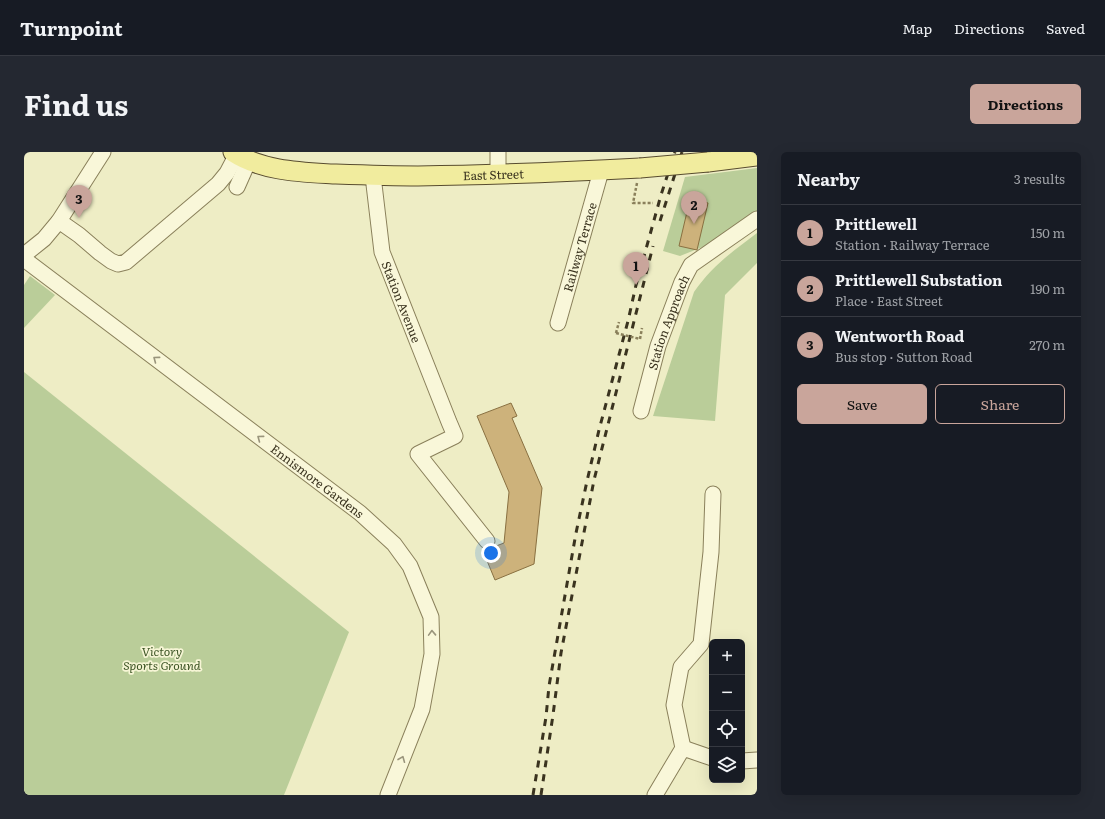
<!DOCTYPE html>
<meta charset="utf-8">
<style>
body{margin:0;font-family:Literata,serif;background:#242831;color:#f1f3f6}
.controls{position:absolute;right:12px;bottom:12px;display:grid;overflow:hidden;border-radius:6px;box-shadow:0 4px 16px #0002}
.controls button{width:36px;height:36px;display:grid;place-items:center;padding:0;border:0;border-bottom:1px solid #363941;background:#171b24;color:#f1f3f6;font:20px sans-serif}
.you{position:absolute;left:467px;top:401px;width:14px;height:14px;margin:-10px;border:3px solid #fff;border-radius:50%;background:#1a73e8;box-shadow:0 0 0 6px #1a73e833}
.badge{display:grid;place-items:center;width:26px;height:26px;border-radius:50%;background:#c9a59b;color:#111;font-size:13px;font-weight:700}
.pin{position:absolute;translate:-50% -33px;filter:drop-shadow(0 1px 2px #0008)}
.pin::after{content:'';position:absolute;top:21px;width:14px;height:12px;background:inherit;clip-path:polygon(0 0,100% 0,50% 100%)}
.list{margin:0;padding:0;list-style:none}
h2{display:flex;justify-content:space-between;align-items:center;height:52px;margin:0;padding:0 16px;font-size:17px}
h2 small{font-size:13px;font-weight:400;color:#9ea1a6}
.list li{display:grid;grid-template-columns:26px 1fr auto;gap:12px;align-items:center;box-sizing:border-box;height:56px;padding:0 16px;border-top:1px solid #363941}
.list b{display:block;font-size:15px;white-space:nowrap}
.list p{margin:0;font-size:13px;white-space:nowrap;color:#9ea1a6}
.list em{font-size:13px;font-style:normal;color:#9ea1a6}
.actions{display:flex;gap:8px;padding:12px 16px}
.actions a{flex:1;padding:9px 0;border:1px solid #c9a59b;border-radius:6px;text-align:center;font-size:14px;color:#c9a59b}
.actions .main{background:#c9a59b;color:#111}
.icon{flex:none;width:22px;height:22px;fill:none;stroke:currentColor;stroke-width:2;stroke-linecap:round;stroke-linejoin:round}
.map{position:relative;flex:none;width:733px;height:643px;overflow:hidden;border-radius:6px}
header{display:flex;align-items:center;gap:24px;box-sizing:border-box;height:56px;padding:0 20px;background:#171b24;border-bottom:1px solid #363941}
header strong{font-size:19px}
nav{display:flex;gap:22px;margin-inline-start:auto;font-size:14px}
.intro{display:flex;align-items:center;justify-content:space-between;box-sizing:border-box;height:96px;padding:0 24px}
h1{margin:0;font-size:28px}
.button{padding:10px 18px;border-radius:6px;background:#c9a59b;color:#111;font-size:14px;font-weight:700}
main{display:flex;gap:24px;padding:0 24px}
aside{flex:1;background:#171b24;border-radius:6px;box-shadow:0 4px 16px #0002}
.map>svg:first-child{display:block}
.green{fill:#bacd99}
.building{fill:#cdb27b;stroke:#897041}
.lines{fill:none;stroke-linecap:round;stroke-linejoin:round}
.minor-casing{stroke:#8a805b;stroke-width:17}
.major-casing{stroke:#584c2f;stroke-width:21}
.path{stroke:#8a805b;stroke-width:2.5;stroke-dasharray:3 2;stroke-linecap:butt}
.minor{stroke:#f9f7d9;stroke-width:15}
.major{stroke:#f1ec9e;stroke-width:19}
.rail{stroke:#3a331f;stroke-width:3;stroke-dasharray:7 7;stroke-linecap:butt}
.major-bridge-casing{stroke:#584c2f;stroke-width:21;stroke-linecap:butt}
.path-bridge{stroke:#8a805b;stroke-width:2.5;stroke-dasharray:3 2;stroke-linecap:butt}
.major-bridge{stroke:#f1ec9e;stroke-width:19}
.oneway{stroke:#9a957c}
.labels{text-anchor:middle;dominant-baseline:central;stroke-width:3.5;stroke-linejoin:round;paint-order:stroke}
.street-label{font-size:12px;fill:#3a331f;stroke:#f6f5d5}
.park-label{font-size:12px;font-style:italic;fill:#3e5626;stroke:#f6f5d5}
</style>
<header>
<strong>Turnpoint</strong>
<nav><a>Map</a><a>Directions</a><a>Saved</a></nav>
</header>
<div class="intro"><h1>Find us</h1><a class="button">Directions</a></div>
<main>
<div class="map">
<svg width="733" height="643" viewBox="0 0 733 643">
<rect width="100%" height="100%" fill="#eeedc5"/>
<g class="green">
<path d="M 733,16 L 733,60 L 681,94 L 656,104 L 639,99 L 661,25 Z"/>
<path d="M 733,81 L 733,111 L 701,143 L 691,269 L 629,264 L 670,140 C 688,114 708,100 733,81 Z"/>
<path d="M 6,124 L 31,143 L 0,176 L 0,133 Z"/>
<path d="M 0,220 L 325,480 L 260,643 L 0,643 Z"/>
</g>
<g class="building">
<path d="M 666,47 L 684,51 L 673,98 L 655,94 Z"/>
<path d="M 487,251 L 493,264 L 488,266 L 518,336 L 510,412 L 471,428 L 459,399 L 480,391 L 485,340 L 453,264 Z"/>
</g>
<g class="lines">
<defs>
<g id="minor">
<path d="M 474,23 L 474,0"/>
<path id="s1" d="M 349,24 L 358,100 L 425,270 L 431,284 L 394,302 L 463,389"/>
<path d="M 213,35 L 225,8"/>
<path d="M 35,69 L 55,83 L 76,101 L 87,109 L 94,112 L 102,110 L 194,32 L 203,21 L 213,2"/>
<path d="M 0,103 L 20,87 L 35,69 L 79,0"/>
<path id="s2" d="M 0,107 L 336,361 L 370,392 L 386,414 L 407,465 L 408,502 L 398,557 L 364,643"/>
<path id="s3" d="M 534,171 L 577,19"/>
<path id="s4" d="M 617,259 L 634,194 L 658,130 L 667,113 L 733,67"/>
<path d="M 659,596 L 650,553 L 657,515 L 677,492 L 687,400 L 689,342"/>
<path d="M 718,609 L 733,608"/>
<path d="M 631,643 L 659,596 L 688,606"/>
</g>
<g id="major">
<path id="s5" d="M 209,0 C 238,19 276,20 309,22 C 338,23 366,24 394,24 C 468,23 542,20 616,16"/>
<path d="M 684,10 L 733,4"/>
</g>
</defs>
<use href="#minor" class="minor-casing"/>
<use href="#major" class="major-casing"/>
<g class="path">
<path d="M 613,31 L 609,51 L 629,51"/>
<path d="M 592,181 L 595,170"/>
<path d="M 616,187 L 618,176"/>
</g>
<use href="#minor" class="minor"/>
<use href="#major" class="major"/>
<g class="rail">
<path d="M 636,69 L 658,0"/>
<path d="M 509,643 L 522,565 L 525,534 L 552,381 L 563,329 L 575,278 L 604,169 L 612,133 L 637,43 L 651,0"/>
<path d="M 517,643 L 529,563 L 537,501 L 570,328 L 629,94"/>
</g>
<defs>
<path id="major-bridge" d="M 616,16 L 684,10"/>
</defs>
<use href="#major-bridge" class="major-bridge-casing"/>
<path class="path-bridge" d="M 592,181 L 616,187"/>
<use href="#major-bridge" class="major-bridge"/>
</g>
<defs><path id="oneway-chevron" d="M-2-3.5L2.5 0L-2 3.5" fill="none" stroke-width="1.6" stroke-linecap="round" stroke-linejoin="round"/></defs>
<g class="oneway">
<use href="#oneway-chevron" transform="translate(132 207) rotate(-143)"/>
<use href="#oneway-chevron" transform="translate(236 286) rotate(-143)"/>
<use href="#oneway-chevron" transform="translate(408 481) rotate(-92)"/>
<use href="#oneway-chevron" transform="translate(378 607) rotate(-68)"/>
</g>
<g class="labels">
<g class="street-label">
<text stroke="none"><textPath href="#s5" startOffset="264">East Street</textPath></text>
<text stroke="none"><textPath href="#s3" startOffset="79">Railway Terrace</textPath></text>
<text stroke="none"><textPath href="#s1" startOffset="130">Station Avenue</textPath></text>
<text stroke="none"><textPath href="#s4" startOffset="93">Station Approach</textPath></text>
<text stroke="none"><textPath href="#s2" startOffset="368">Ennismore Gardens</textPath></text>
</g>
<g class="park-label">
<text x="138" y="499">Victory<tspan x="138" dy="14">Sports Ground</tspan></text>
</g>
</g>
</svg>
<div class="controls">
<button>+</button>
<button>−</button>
<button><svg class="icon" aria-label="locate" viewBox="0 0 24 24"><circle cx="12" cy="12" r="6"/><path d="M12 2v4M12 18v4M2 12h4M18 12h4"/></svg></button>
<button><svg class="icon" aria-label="layers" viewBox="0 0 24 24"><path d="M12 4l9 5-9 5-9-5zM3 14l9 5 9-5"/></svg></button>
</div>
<div class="you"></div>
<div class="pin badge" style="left:612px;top:133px">1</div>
<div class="pin badge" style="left:670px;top:72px">2</div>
<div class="pin badge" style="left:55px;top:66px">3</div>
</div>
<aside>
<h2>Nearby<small>3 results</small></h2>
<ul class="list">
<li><span class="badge">1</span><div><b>Prittlewell</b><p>Station · Railway Terrace</p></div><em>150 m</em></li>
<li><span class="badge">2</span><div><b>Prittlewell Substation</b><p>Place · East Street</p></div><em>190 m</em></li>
<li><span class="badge">3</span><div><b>Wentworth Road</b><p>Bus stop · Sutton Road</p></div><em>270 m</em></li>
</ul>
<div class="actions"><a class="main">Save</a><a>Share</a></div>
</aside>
</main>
